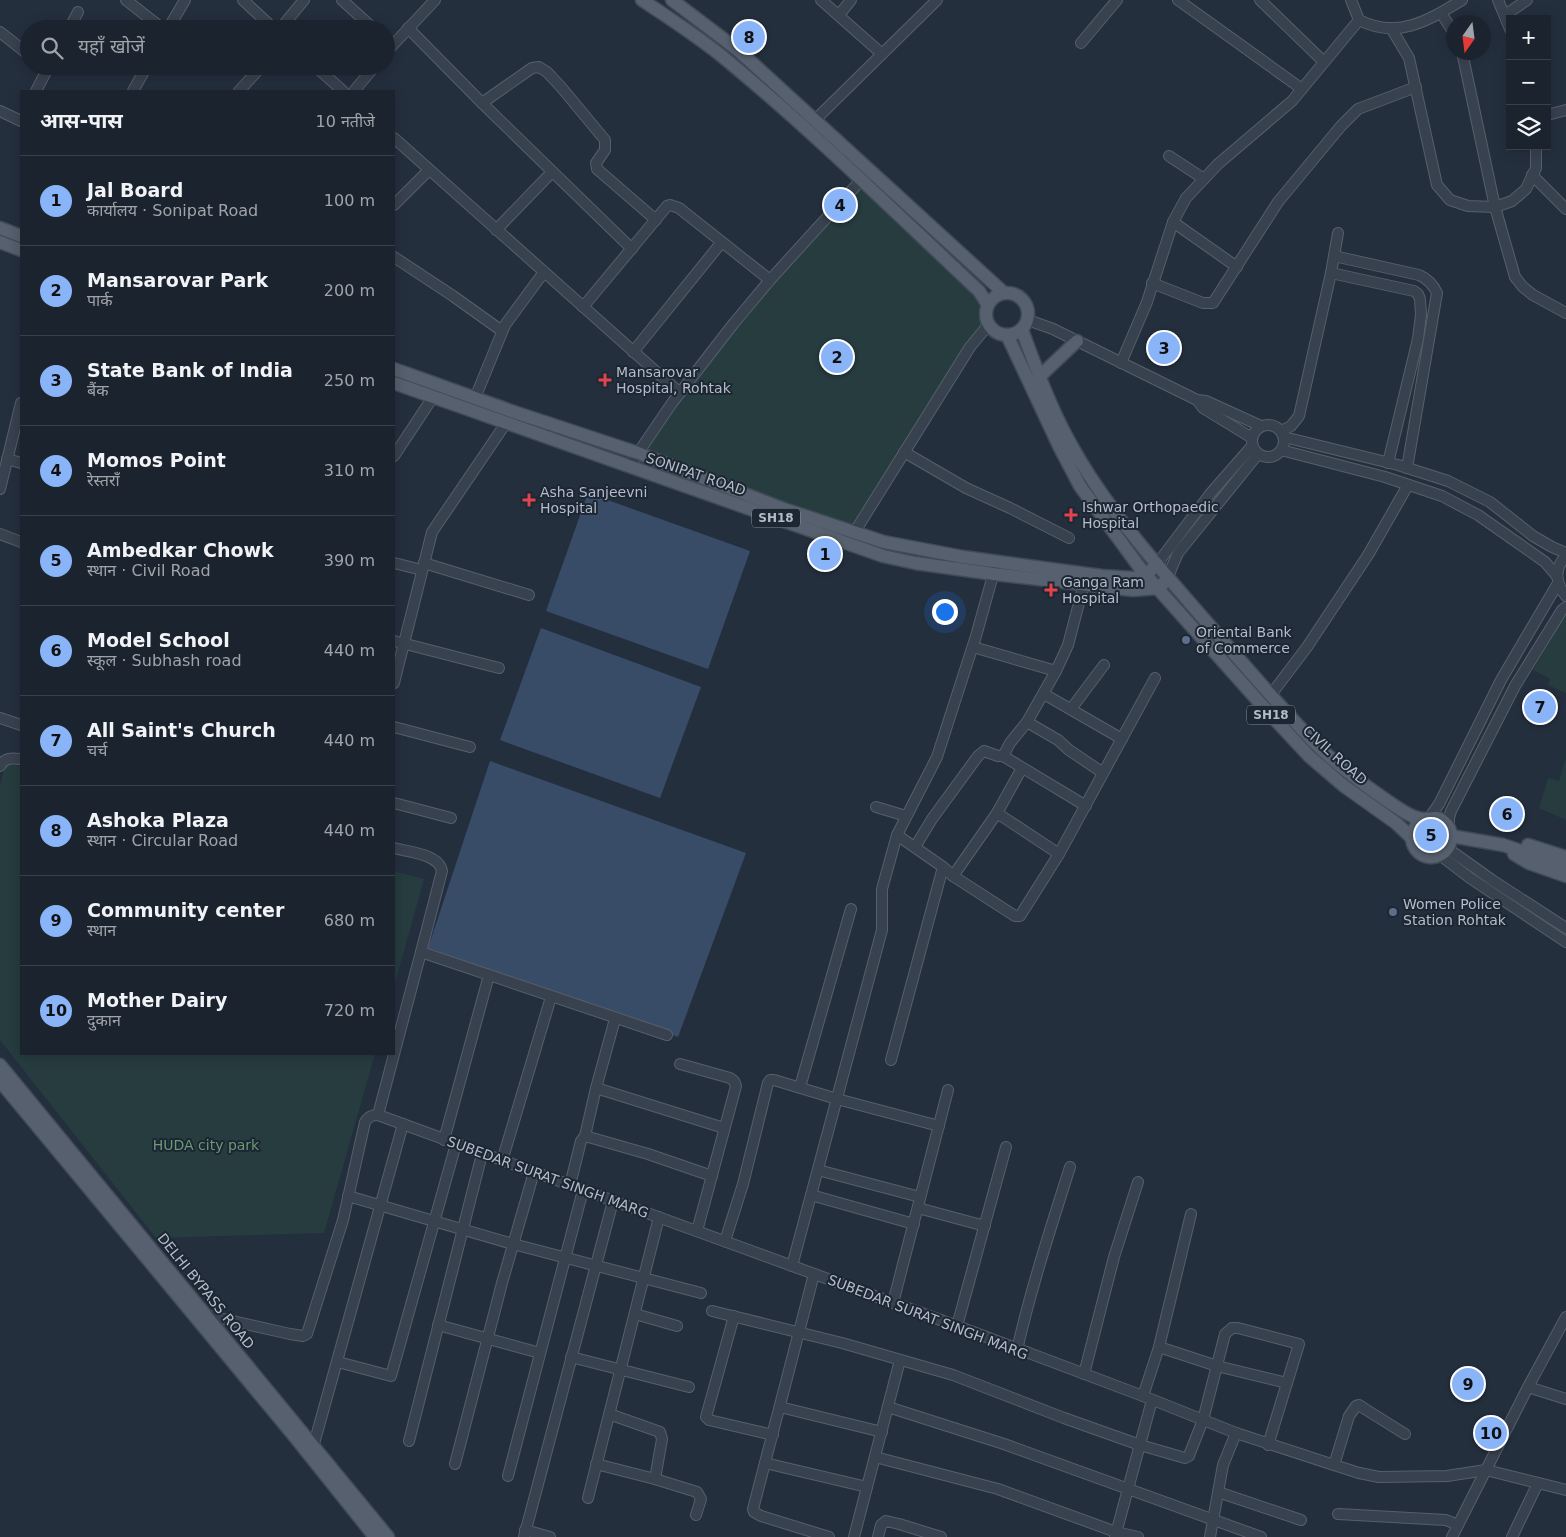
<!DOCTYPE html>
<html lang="hi">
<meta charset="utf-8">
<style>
body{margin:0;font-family:"DejaVu Sans","Noto Sans Devanagari",sans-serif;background:#242b36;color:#f1f3f6}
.controls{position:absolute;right:15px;top:15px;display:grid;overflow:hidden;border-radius:0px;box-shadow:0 2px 12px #0003}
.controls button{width:45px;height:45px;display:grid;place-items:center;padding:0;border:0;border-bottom:1px solid #39404a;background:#1b232e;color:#f1f3f6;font:25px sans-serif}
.compass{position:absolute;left:1446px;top:15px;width:45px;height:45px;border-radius:50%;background:#1b232e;box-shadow:0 2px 12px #0003;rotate:194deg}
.you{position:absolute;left:944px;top:611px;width:18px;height:18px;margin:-12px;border:4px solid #fff;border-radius:50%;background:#1a73e8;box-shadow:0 0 0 8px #1a73e833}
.badge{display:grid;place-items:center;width:32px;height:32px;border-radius:50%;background:#8ab4f8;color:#111;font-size:16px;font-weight:700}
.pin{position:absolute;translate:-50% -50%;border:2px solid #fff;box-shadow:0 1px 5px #0006}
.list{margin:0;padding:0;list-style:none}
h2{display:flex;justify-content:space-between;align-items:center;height:65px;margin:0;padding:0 20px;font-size:21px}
h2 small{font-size:16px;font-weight:400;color:#a0a4aa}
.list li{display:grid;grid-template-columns:32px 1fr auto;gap:15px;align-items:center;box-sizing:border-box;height:90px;padding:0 20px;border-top:1px solid #39404a}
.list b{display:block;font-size:19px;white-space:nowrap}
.list p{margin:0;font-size:16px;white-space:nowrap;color:#a0a4aa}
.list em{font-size:16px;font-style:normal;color:#a0a4aa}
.icon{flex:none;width:28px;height:28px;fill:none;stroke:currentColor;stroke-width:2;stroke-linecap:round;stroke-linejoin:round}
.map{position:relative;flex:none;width:1566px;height:1537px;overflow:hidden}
.search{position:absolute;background:#1b232e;box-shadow:0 2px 12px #0003;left:20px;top:20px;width:375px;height:55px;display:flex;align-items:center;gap:12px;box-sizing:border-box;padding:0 18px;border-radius:28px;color:#a0a4aa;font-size:19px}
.panel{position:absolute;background:#1b232e;box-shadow:0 2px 12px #0003;left:20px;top:90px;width:375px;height:965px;border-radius:0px}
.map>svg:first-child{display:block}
.green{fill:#263c3f}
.water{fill:#394c67}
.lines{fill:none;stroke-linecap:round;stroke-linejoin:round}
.minor-casing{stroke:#565f6c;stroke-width:12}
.major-casing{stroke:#414a57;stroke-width:15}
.minor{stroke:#38414e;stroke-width:10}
.major{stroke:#56606e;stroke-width:12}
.health-dot{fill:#e0444e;stroke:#1d2633;stroke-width:2}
.service-dot{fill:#5c6f8a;stroke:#1d2633;stroke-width:2}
.labels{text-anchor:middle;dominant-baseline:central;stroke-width:4;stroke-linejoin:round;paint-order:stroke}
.shield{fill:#1d2633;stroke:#878f9c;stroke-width:1}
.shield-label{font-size:12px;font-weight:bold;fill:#b4bcc9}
.poi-label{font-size:14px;fill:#b4bcc9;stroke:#1d2633;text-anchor:start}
.street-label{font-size:14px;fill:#b4bcc9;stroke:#1d2633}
.park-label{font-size:14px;fill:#6b9a76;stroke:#1d2633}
</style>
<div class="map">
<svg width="1566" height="1537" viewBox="0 0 1566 1537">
<rect width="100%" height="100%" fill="#242f3e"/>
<g class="green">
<path d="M 862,181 L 988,305 L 987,321 L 855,535 L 637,457 L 772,281 Z"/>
<path d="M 1566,613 L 1566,693 L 1548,685 L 1550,679 L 1533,670 Z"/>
<path d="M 1566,758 L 1566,820 L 1539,808 L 1548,778 L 1559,781 Z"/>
<path d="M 6,763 L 21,767 L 21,1054 L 375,1054 L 324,1233 L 156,1238 L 0,1040 L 0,785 Z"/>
<path d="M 394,871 L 424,879 L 394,987 Z"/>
</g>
<g class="water">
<path d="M 588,493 L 750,551 L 708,669 L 546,611 Z"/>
<path d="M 541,628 L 701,687 L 660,798 L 500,740 Z"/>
<path d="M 490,761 L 746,853 L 678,1037 L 428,948 Z"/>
</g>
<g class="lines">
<defs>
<g id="minor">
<path d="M 126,0 L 163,29"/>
<path d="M 243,0 L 274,29"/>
<path d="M 342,0 L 374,29"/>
<path d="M 821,0 L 882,54"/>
<path d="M 1178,0 L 1302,89"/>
<path d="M 1260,0 L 1324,62"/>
<path d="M 1351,0 L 1359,20 C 1398,40 1429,20 1462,0"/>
<path d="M 1498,0 L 1510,29"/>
<path d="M 1441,13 L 1454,33"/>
<path d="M 839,15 L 851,0"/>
<path d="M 1505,15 L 1527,0"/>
<path d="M 408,28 L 482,103 L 632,249"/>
<path d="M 1391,28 L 1409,58 L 1437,185 L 1450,200 L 1468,206 L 1495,207 L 1512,201 L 1526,189 L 1536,168 L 1536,146"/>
<path d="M 69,29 L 78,12"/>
<path d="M 168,29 L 185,0"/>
<path d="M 280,29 L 304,0"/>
<path d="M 0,32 L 29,55"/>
<path d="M 386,40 L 392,46 L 435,0"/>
<path d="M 1081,43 L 1117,0"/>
<path d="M 1462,52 L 1495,207 L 1515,277 L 1523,287 L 1533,295 L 1566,313"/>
<path d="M 315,66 L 343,91"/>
<path d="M 36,91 L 49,66"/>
<path d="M 133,91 L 147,66"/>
<path d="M 239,91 L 262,66"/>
<path d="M 354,91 L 375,66"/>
<path d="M 482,103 L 532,68 L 539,67 L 547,72 L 561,87 L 605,140 L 605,150 L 596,163 L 597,169 L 656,220"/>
<path d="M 0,111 L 21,121"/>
<path d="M 1547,115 L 1566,110"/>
<path d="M 815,120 L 937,0"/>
<path d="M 394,138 L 680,393"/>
<path d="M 1169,156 L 1204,179"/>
<path d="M 1532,175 L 1566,209"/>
<path d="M 394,205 L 429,170"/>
<path d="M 1173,222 L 1237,267"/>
<path d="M 496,230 L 552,172"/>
<path d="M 1334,256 L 1419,275 C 1428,279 1433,284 1437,293 L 1407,468"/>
<path d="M 394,257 L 453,296 L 502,331"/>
<path d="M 1331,273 L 1414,291 L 1418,294 L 1420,299 L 1421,315 L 1418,339 L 1388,463"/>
<path d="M 1152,283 L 1203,303 L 1213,303 L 1278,202 L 1341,126 L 1358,109 L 1416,87"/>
<path d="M 583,307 L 667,206 L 670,205 L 679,208 L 770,280"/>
<path d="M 1028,320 L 1053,329 L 1197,400 L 1206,401 L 1261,426"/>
<path d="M 633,352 L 721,243"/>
<path d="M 1121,363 L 1147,302 L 1173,222 L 1186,198 L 1218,164 L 1292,101 L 1359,20"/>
<path d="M 475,398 L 505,325 L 544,272"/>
<path d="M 1197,400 L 1203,408 L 1252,438"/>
<circle cx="1268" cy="441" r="16"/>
<path d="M 1281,431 L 1291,426 L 1299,416 L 1331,273 L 1338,233"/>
<path d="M 1284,437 L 1398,465 L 1448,481 L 1490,502 L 1533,536 L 1552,547 L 1566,553"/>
<path d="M 1281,450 L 1385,477 L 1442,496 L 1478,515 L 1545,562 L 1557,576"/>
<path d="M 904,452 L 966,488 L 1010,508 L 1069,538"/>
<path d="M 394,456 L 433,397"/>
<path d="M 7,459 L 21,463"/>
<path d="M 630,466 L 638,453 L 672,403 L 734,323 L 770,280 L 861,180"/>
<path d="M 0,489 L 21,403"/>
<path d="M 854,533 L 970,347 L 989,324"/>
<path d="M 0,534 L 21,542"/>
<path d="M 1566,556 C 1554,568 1555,583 1566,596"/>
<path d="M 394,563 L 422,570"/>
<path d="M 424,563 L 529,595"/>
<path d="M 1157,564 L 1210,494 L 1252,446"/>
<path d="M 1169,578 L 1171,569 L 1178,553 L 1258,454"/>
<path d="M 1084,584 L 1068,645 L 1056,671 L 1027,722 L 1010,743 L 1003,756 L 1086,806"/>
<path d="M 394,641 L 499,668"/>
<path d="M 973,647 L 1056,671"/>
<path d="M 394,683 L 432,532 L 506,423"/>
<path d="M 1044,694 L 1122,739"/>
<path d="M 1270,696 L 1307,647 L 1368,555 L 1408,485"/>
<path d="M 1071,709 L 1104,665"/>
<path d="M 0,718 L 21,725"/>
<path d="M 1027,722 L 1058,740 L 1069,750 L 1103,773"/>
<path d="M 394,727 L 470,747"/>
<path d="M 0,766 C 5,757 12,758 21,759"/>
<path d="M 394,803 L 451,818"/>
<path d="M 876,807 L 906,816"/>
<path d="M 997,813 L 1059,854"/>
<path d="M 1430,817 L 1439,804 L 1501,680 L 1558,583"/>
<path d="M 1449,829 L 1449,818 L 1451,811 L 1515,686 L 1562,610 L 1566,607"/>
<path d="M 897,835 L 943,867 L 953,876 L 1015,916 L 1020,916 L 1059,854 L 1155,678"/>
<path d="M 915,847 L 932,819 L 978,756 L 984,751 L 998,756 L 1003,756"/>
<path d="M 394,848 C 409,852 439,854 442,871 L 421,952 L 667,1035"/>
<path d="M 1447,848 L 1492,880 L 1566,928"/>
<path d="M 1440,855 L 1470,878 L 1566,942"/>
<path d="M 953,876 L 997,813 L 1022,768"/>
<path d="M 891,1060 L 943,867"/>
<path d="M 680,1064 L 730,1078 L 734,1081 L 736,1086 L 697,1231"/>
<path d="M 800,1087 L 851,909"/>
<path d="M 596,1088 L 724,1128"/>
<path d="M 378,1115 L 957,1326 L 1143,1396 L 1236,1433 L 1334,1465 L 1359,1473 L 1379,1477 L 1447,1476 L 1486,1470 L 1566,1490"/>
<path d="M 585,1136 L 648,1154 L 712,1176"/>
<path d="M 444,1140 L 489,975"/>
<path d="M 502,1161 L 551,997"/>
<path d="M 818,1170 L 920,1197"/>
<path d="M 570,1185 L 581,1141 L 585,1136 L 596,1088 L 615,1019"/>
<path d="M 811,1195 L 914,1224"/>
<path d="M 348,1196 L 513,1244 L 701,1293"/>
<path d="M 918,1208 L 985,1226"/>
<path d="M 725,1241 L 743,1184 L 768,1083 L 770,1080 L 774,1080 L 837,1099 L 939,1126"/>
<path d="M 792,1266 L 882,930 L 882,889 L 897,835 L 937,757 L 976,636 L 995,568"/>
<path d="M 814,1274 L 753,1509 L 754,1512 L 761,1516 L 829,1537"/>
<path d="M 893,1303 L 948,1090"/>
<path d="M 712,1311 L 842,1343 L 953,1375 L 1064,1418 L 1140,1445 L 1185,1458 L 1189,1456 L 1190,1453 L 1203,1420 L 1225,1334 L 1232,1328 L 1238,1328 L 1299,1344 L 1268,1445"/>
<path d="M 635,1314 L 677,1326"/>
<path d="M 206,1315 L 290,1334 L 303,1336 L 307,1334 L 343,1220 L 365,1122 C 369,1116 372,1115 378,1115 L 421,952"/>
<path d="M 734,1316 L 706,1417 L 709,1420 L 773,1435"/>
<path d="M 438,1325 L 540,1353"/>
<path d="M 957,1326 L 1006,1147"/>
<path d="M 1159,1347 L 1217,1366 L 1287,1383"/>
<path d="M 1017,1350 C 1031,1288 1051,1227 1070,1167"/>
<path d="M 571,1357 L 689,1387"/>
<path d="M 338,1362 L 391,1376 L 456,1144"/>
<path d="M 1084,1374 L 1114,1257 L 1138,1182"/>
<path d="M 1528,1387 L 1566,1399"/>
<path d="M 1143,1396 L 1159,1347 L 1191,1214"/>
<path d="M 780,1407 L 882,1432"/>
<path d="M 888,1407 L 1004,1444 L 1261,1537"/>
<path d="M 409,1441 L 482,1154"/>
<path d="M 312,1451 L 403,1124"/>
<path d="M 875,1457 L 998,1489 L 1116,1532 L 1138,1537"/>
<path d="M 765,1463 L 867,1487"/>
<path d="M 455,1464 L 502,1283 L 534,1172"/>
<path d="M 596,1464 L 655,1479 L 662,1439 L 660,1432 L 609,1414"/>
<path d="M 1334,1465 L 1349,1416 L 1356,1406 L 1359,1405 L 1365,1409 L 1405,1434"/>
<path d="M 508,1476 L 583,1190"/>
<path d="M 655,1479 L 697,1492 L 701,1499 L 696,1515"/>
<path d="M 1218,1492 L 1301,1520"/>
<path d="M 588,1498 L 659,1217"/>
<path d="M 1338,1514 L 1446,1520 L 1458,1525"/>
<path d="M 525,1530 L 550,1537"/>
<path d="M 524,1537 L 613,1201"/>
<path d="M 854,1537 L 900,1360"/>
<path d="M 878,1537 L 881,1525 L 886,1521 L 899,1524 L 941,1537"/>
<path d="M 1115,1537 L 1152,1400"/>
<path d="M 1210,1537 L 1223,1465 L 1236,1433"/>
<path d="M 1452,1537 L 1528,1387 L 1566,1317"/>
<path d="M 1512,1537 L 1538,1483"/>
</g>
<g id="major">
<path d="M 642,0 C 672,20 702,39 729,62 C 816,134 897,214 979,291 L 988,305"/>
<path d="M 672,0 L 738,50 L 1004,293"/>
<path d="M 0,228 L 21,236"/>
<path d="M 0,242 L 21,250"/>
<circle cx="1007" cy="314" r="21"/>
<path d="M 1022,330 C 1036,368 1050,407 1070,443 C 1102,502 1147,553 1190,603 C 1229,648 1268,693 1308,736 C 1328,758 1352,776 1376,793 C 1388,801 1399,810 1412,816 C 1415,817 1419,819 1423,819 C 1431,819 1436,815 1444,822 C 1455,831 1452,849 1440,855 C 1419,865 1399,837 1423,819"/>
<path d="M 1007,335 L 1060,448 L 1080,486 L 1143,572 L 1269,713 L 1309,756 L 1344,786 L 1396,823 L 1412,838"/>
<path d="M 394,369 L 514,412 L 638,453 L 784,509 L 884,542 L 963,557 L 1102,576 L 1133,578 L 1146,575 L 1157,564"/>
<path d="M 1039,377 L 1077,341"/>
<path d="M 394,383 L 883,556 L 915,563 L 994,574 L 1133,590 L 1158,588 L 1169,578"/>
<path d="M 1451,836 L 1503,845 L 1566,866"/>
<path d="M 1528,845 L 1566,857"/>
<path d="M 1514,854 L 1529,863 L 1566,876"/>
<path d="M 0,1065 L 388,1537"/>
<path d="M 0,1081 L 295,1437 L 375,1537"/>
</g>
</defs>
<use href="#minor" class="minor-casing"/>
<use href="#major" class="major-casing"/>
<use href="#minor" class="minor"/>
<use href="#major" class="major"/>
</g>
<g class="health-dot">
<path d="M602.5 372.5h5v5h5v5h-5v5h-5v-5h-5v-5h5z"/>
<path d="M526.5 492.5h5v5h5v5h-5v5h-5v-5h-5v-5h5z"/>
<path d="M1068.5 507.5h5v5h5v5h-5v5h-5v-5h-5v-5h5z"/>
<path d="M1048.5 582.5h5v5h5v5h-5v5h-5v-5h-5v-5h5z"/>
</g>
<g class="service-dot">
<circle cx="1186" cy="640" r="5"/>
<circle cx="1393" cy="912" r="5"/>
</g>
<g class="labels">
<g class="shield">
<rect x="752" y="508.5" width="48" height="19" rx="4"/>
<rect x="1247" y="705.5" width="48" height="19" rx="4"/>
</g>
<g class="shield-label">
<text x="776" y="518">SH18</text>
<text x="1271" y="715">SH18</text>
</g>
<g class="poi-label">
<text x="616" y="372">Mansarovar<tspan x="616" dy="16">Hospital, Rohtak</tspan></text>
<text x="540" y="492">Asha Sanjeevni<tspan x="540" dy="16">Hospital</tspan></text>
<text x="1082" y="507">Ishwar Orthopaedic<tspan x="1082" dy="16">Hospital</tspan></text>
<text x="1062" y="582">Ganga Ram<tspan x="1062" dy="16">Hospital</tspan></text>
<text x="1196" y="632">Oriental Bank<tspan x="1196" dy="16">of Commerce</tspan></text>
<text x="1403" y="904">Women Police<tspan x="1403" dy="16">Station Rohtak</tspan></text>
</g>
<g class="street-label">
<text transform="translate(696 474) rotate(19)">SONIPAT ROAD</text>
<text transform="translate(1335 755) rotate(42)">CIVIL ROAD</text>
<text transform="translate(548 1177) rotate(20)">SUBEDAR SURAT SINGH MARG</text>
<text transform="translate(206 1291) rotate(51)">DELHI BYPASS ROAD</text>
<text transform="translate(928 1317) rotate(21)">SUBEDAR SURAT SINGH MARG</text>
</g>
<g class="park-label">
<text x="206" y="1145">HUDA city park</text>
</g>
</g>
</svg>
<div class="controls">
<button>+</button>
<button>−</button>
<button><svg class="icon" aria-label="layers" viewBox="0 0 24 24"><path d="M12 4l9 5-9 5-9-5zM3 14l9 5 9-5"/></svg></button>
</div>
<svg class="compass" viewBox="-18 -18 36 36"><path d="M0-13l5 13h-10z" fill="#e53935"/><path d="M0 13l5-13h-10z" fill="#a0a4aa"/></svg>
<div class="you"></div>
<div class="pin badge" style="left:825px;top:554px">1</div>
<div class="pin badge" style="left:837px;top:357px">2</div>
<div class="pin badge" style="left:1164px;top:348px">3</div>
<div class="pin badge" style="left:840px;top:205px">4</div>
<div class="pin badge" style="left:1431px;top:835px">5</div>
<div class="pin badge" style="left:1507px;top:814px">6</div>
<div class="pin badge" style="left:1540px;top:707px">7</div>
<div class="pin badge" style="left:749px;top:37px">8</div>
<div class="pin badge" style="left:1468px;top:1384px">9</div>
<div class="pin badge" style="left:1491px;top:1433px">10</div>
<div class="search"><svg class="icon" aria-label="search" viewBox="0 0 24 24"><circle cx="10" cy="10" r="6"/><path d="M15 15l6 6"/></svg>यहाँ खोजें</div>
<section class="panel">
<h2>आस-पास<small>10 नतीजे</small></h2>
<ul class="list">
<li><span class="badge">1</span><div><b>Jal Board</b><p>कार्यालय · Sonipat Road</p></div><em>100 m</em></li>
<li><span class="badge">2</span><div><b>Mansarovar Park</b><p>पार्क</p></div><em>200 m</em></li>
<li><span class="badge">3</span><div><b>State Bank of India</b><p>बैंक</p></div><em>250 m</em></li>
<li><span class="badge">4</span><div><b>Momos Point</b><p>रेस्तराँ</p></div><em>310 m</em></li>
<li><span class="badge">5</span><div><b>Ambedkar Chowk</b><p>स्थान · Civil Road</p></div><em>390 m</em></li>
<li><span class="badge">6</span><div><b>Model School</b><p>स्कूल · Subhash road</p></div><em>440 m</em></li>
<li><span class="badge">7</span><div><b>All Saint's Church</b><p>चर्च</p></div><em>440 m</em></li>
<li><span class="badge">8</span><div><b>Ashoka Plaza</b><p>स्थान · Circular Road</p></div><em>440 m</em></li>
<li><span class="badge">9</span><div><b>Community center</b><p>स्थान</p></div><em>680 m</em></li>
<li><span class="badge">10</span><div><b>Mother Dairy</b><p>दुकान</p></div><em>720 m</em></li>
</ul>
</section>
</div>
